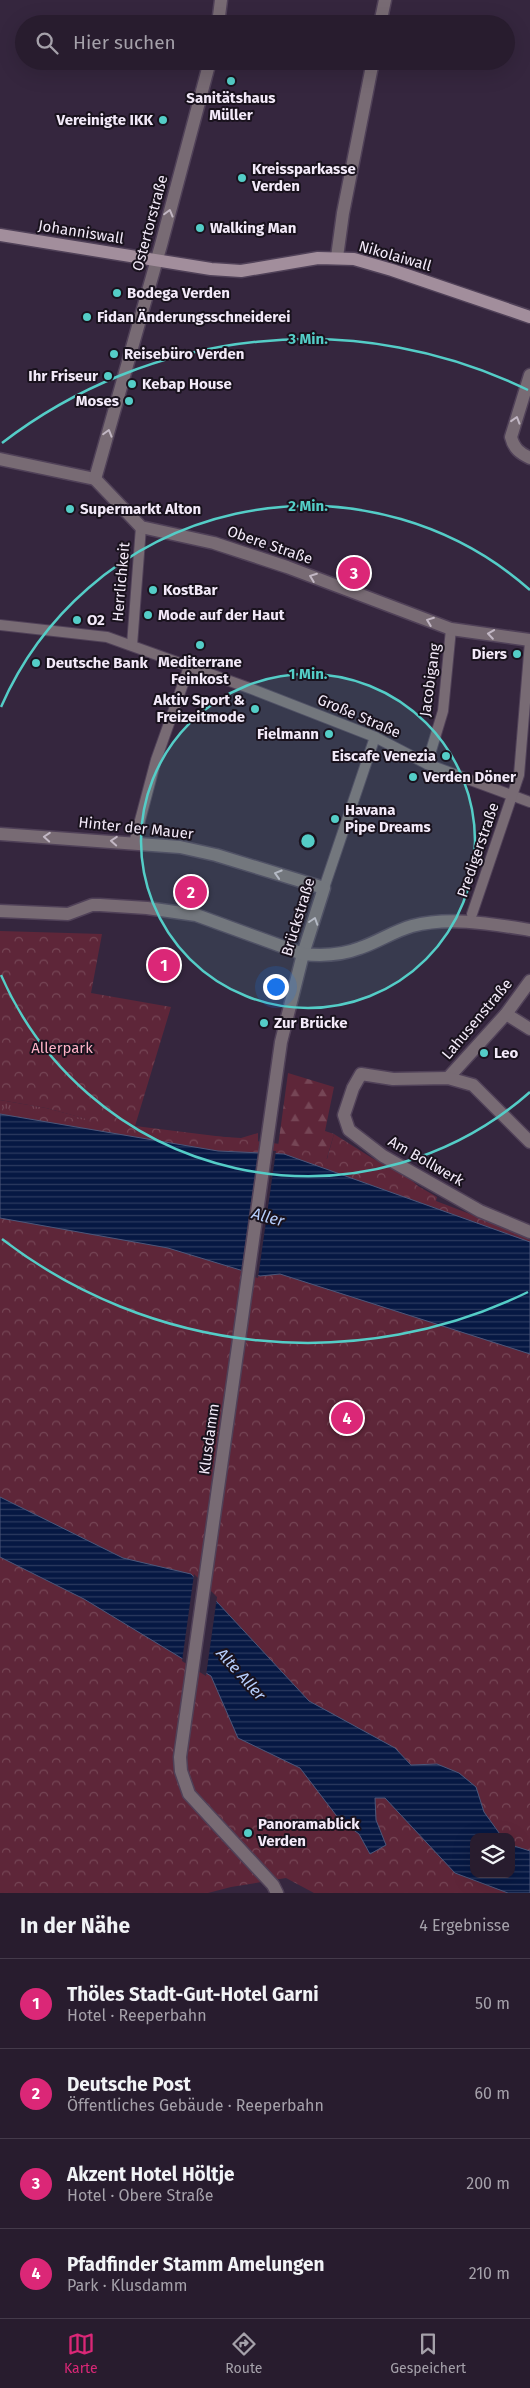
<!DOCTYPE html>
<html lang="de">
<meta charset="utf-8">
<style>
body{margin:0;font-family:"Fira Sans",sans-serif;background:#34293a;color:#f1f3f6}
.controls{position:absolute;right:15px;bottom:15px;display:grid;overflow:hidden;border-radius:10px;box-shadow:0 5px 20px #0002}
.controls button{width:45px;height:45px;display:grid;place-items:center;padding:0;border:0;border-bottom:1px solid #443a4a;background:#281c2e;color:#f1f3f6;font:25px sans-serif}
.you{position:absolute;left:275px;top:986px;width:18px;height:18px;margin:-12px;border:4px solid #fff;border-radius:50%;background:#1a73e8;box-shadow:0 0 0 8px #1a73e833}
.badge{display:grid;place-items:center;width:32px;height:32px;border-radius:50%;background:#db2777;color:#fff;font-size:16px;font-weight:700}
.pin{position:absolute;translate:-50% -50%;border:2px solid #fff;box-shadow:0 1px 5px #0006}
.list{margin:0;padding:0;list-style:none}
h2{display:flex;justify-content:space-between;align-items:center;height:65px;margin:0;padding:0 20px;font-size:21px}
h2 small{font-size:16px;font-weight:400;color:#a5a1aa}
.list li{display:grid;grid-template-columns:32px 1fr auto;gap:15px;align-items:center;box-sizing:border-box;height:90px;padding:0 20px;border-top:1px solid #443a4a}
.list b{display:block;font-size:19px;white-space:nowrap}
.list p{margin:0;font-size:16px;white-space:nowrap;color:#a5a1aa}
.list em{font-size:16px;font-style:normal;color:#a5a1aa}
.icon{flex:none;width:28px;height:28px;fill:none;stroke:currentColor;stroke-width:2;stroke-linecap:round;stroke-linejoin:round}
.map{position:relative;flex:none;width:530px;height:1893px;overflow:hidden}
.search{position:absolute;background:#281c2e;box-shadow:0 5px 20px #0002;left:15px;right:15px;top:15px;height:55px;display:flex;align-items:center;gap:12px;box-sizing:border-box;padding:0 18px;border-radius:28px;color:#a5a1aa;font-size:19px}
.sheet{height:425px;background:#281c2e}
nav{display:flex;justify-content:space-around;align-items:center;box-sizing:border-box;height:70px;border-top:1px solid #443a4a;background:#281c2e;font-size:14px;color:#a5a1aa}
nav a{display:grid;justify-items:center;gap:2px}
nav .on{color:#db2777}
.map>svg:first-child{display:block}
.grass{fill:url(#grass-tufts)}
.forest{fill:url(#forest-firs)}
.park{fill:url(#park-crowns);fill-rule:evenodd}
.water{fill:url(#water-rules);stroke:#4d577a}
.pier{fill:#35263e}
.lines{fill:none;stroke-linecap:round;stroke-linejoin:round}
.pedestrian-casing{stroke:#504158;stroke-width:12}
.minor-casing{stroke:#504158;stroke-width:15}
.secondary-casing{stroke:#504158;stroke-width:15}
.pedestrian{stroke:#786b74;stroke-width:10}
.minor{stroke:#786b74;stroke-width:12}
.secondary{stroke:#a28e9c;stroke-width:12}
.oneway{stroke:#c2b7c4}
.ring{fill:none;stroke:#54cdc7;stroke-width:2.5}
.poi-dot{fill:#54cdc7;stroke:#19121d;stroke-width:2}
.labels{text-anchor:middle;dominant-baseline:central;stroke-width:4;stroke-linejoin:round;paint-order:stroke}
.poi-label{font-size:15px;font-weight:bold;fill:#f3eaf9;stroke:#19121d;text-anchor:start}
.street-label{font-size:15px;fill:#f3eaf9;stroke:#19121d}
.park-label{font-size:15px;fill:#fdb1c5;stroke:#19121d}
.water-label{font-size:16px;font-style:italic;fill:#b5cdfb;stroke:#19121d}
.centre{fill:#54cdc7;stroke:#19121d;stroke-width:2.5}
.ring-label{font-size:15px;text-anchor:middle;font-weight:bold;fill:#54cdc7;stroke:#19121d;stroke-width:4;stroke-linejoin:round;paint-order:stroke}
</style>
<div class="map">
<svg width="530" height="1893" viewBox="0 0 530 1893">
<defs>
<pattern id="grass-tufts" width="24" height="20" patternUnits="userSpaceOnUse" patternTransform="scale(1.25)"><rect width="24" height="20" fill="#5e2639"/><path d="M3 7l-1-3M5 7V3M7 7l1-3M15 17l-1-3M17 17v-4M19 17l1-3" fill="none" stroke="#764656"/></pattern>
<pattern id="forest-firs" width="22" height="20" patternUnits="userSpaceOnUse" patternTransform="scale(1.25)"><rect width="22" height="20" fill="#5e2639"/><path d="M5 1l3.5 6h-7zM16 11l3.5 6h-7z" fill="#764656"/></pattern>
<pattern id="park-crowns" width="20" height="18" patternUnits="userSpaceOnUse" patternTransform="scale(1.25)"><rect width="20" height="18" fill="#5e2639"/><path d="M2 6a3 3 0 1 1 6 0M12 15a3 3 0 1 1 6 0" fill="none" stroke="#764656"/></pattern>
<pattern id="water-rules" width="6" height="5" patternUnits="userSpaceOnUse" patternTransform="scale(1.25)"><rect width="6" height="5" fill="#061843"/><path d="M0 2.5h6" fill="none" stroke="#2b3a5f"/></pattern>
</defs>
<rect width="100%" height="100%" fill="#35263e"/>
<path class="grass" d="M 0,1100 L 46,1108 L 133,1131 L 241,1138 L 258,1133 L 258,1152 L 0,1113 Z"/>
<path class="forest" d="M 288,1073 L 334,1087 L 325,1131 L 334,1134 L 324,1168 L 277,1154 Z"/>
<path class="park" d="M 0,931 L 102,934 L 91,993 L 171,1007 L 135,1126 L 296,1146 L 327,1159 L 334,1134 L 372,1158 L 407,1176 L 418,1186 L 437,1197 L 436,1201 L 530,1237 L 530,1893 L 314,1893 L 286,1878 L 231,1887 L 208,1893 L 0,1893 L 0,1108 L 94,1121 L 46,1108 L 0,1100 ZM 474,1837 L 511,1837 L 511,1874 L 474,1874 Z"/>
<g class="water">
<path d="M 0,1114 L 218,1151 L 284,1154 L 530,1242 L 530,1354 L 280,1274 L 260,1276 L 168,1248 L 0,1218 Z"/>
<path d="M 0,1497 L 123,1558 L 191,1574 L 309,1701 L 395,1748 L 411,1765 L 437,1764 L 459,1773 L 476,1787 L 484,1812 L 502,1837 L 474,1837 L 474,1874 L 511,1874 L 511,1845 L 530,1851 L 530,1893 L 508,1893 L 455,1873 L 385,1798 L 375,1798 L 376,1820 L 386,1845 L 370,1854 L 359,1834 L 339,1819 L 300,1768 L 238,1738 L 211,1676 L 84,1599 L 0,1557 Z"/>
</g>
<g class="pier">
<path d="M 259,1150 L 276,1151 L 258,1278 L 241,1273 Z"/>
<path d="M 194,1574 L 217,1597 L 206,1676 L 182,1661 Z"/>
</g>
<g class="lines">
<defs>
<g id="pedestrian">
<path d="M 0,625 L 107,637 L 252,689 L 375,737 L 427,764 L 530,802"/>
<path d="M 132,645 L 141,527"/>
<path d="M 427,764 L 443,711 L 451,629"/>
<path d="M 134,843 L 156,760 L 189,667"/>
<path d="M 324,888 L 375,737"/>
<path d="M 472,914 L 519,775 L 530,642"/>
</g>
<g id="minor">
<path d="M 218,24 L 221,0"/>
<path d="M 380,24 L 385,0"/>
<path d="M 337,257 L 343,213 L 373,61"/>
<path d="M 530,375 L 511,437 C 514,449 520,453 530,458"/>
<path d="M 0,459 L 95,479"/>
<path d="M 95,479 L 141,527 L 214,543 L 287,567 L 451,629 L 530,640"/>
<path d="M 95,479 L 161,245 L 210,61"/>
<path d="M 0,834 L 180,847 L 216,855 L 324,888 L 303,954 L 281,1042 L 180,1757 L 181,1771 L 189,1794 L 273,1885 L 277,1893"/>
<path d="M 0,911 L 68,914 L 92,905 L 100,905 L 147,908 L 196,915 L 303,954 C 322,956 342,955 360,948 C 378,942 394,931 412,926 C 450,916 492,924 530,930"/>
<path d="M 506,1014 L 530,1029"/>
<path d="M 448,1078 L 506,1014 L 530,981"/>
<path d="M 530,1142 L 473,1085 L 448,1078 L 393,1079 L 361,1074 L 353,1088 L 344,1115 L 349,1130 L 383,1156 L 480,1211 L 530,1232"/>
</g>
<path id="secondary" d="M 0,235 L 211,269 L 241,271 L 318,258 L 354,259 L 392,270 L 530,317"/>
</defs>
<use href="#pedestrian" class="pedestrian-casing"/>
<use href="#minor" class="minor-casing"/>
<use href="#secondary" class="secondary-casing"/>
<use href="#pedestrian" class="pedestrian"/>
<use href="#minor" class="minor"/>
<use href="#secondary" class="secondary"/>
</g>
<defs><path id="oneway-chevron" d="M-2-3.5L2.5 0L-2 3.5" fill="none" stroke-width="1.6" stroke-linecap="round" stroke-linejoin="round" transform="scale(1.25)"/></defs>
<g class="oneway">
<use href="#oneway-chevron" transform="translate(169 213) rotate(-75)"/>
<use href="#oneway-chevron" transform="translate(516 420) rotate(-73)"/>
<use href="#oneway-chevron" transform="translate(108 433) rotate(-74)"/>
<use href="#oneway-chevron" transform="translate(313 577) rotate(-159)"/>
<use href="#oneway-chevron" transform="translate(430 621) rotate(-159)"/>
<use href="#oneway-chevron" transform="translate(491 634) rotate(-172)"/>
<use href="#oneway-chevron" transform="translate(47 837) rotate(-176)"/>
<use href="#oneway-chevron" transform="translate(114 841) rotate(-176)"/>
<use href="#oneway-chevron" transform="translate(278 874) rotate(-163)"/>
<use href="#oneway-chevron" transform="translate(314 921) rotate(-72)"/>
</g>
<circle cx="308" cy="841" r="167" fill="#54cdc7" fill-opacity=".12"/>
<g class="ring">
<circle cx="308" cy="841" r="167"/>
<path d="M530 1092A335 335 0 0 1 1 975M1 707A335 335 0 0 1 530 590"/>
<path d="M528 1292A502 502 0 0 1 2 1239M2 443A502 502 0 0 1 528 390"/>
</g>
<g class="poi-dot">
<circle cx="231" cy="81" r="5"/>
<circle cx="163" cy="120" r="5"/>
<circle cx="242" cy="178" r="5"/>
<circle cx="200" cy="228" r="5"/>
<circle cx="117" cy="293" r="5"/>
<circle cx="87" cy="317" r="5"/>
<circle cx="114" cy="354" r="5"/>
<circle cx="108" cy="376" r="5"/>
<circle cx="132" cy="384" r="5"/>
<circle cx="129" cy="401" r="5"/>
<circle cx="70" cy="509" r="5"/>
<circle cx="153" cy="590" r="5"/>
<circle cx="148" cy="615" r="5"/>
<circle cx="77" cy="620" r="5"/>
<circle cx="200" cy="645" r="5"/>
<circle cx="517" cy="654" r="5"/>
<circle cx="36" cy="663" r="5"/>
<circle cx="255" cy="709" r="5"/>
<circle cx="329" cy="734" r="5"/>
<circle cx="446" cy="756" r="5"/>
<circle cx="413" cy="777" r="5"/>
<circle cx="335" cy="819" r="5"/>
<circle cx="264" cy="1023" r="5"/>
<circle cx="484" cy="1053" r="5"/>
<circle cx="248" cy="1833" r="5"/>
</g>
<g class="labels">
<g class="poi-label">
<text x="231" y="98" text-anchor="middle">Sanitätshaus<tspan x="231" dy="17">Müller</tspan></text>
<text x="153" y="120" text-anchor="end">Vereinigte IKK</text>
<text x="252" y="169">Kreissparkasse<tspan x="252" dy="17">Verden</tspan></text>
<text x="210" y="228">Walking Man</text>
<text x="127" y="293">Bodega Verden</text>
<text x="97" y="317">Fidan Änderungsschneiderei</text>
<text x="124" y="354">Reisebüro Verden</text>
<text x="98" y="376" text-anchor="end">Ihr Friseur</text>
<text x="142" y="384">Kebap House</text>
<text x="119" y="401" text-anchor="end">Moses</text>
<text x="80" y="509">Supermarkt Alton</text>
<text x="163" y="590">KostBar</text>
<text x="158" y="615">Mode auf der Haut</text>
<text x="87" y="620">O2</text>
<text x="507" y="654" text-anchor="end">Diers</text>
<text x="200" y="662" text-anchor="middle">Mediterrane<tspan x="200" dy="17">Feinkost</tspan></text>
<text x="46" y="663">Deutsche Bank</text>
<text x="245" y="700" text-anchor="end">Aktiv Sport &amp;<tspan x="245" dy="17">Freizeitmode</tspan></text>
<text x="319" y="734" text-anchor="end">Fielmann</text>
<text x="436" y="756" text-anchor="end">Eiscafe Venezia</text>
<text x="423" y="777">Verden Döner</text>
<text x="345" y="810">Havana<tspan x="345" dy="17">Pipe Dreams</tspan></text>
<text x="274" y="1023">Zur Brücke</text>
<text x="494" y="1053">Leo</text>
<text x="258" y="1824">Panoramablick<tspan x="258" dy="17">Verden</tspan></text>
</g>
<g class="street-label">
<text transform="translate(150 223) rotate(-75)">Ostertorstraße</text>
<text transform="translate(81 232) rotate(9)">Johanniswall</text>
<text transform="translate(395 256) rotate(16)">Nikolaiwall</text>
<text transform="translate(270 545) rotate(19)">Obere Straße</text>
<text transform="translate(121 582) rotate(-85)">Herrlichkeit</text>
<text transform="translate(430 680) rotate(-82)">Jacobigang</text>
<text transform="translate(359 716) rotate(23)">Große Straße</text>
<text transform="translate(136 828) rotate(6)">Hinter der Mauer</text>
<text transform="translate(478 850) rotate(-71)">Predigerstraße</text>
<text transform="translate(298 917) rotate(-73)">Brückstraße</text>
<text transform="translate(477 1019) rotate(-50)">Lahusenstraße</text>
<text transform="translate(426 1161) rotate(30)">Am Bollwerk</text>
<text transform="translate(209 1439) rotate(-82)">Klusdamm</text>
</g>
<g class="park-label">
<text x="62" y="1048">Allerpark</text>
</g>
<g class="water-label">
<text transform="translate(268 1217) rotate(15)">Aller</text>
<text transform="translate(241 1674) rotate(48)">Alte Aller</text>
</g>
</g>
<circle cx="308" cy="841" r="8" class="centre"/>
<g class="ring-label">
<text x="308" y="344">3 Min.</text>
<text x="308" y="511">2 Min.</text>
<text x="308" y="679">1 Min.</text>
</g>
</svg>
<div class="controls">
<button><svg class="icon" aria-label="layers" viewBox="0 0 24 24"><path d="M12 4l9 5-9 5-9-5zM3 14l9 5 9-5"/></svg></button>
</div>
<div class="you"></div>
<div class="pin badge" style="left:164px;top:965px">1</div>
<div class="pin badge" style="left:191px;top:892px">2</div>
<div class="pin badge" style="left:354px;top:573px">3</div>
<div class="pin badge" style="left:347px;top:1418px">4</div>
<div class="search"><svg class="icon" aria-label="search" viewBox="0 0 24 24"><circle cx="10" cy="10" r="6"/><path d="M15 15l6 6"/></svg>Hier suchen</div>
</div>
<section class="sheet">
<h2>In der Nähe<small>4 Ergebnisse</small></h2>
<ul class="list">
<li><span class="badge">1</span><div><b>Thöles Stadt-Gut-Hotel Garni</b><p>Hotel · Reeperbahn</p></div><em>50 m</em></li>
<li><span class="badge">2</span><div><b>Deutsche Post</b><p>Öffentliches Gebäude · Reeperbahn</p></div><em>60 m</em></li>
<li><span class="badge">3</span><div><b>Akzent Hotel Höltje</b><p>Hotel · Obere Straße</p></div><em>200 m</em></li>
<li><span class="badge">4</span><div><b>Pfadfinder Stamm Amelungen</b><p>Park · Klusdamm</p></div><em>210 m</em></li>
</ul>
</section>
<nav>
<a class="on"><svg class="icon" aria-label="map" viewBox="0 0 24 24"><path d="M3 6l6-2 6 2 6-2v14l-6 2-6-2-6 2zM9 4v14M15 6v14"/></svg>Karte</a>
<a><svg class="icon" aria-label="directions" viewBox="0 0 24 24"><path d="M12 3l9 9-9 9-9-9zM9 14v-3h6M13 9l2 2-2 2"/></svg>Route</a>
<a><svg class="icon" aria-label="saved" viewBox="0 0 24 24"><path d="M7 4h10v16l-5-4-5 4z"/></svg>Gespeichert</a>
</nav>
